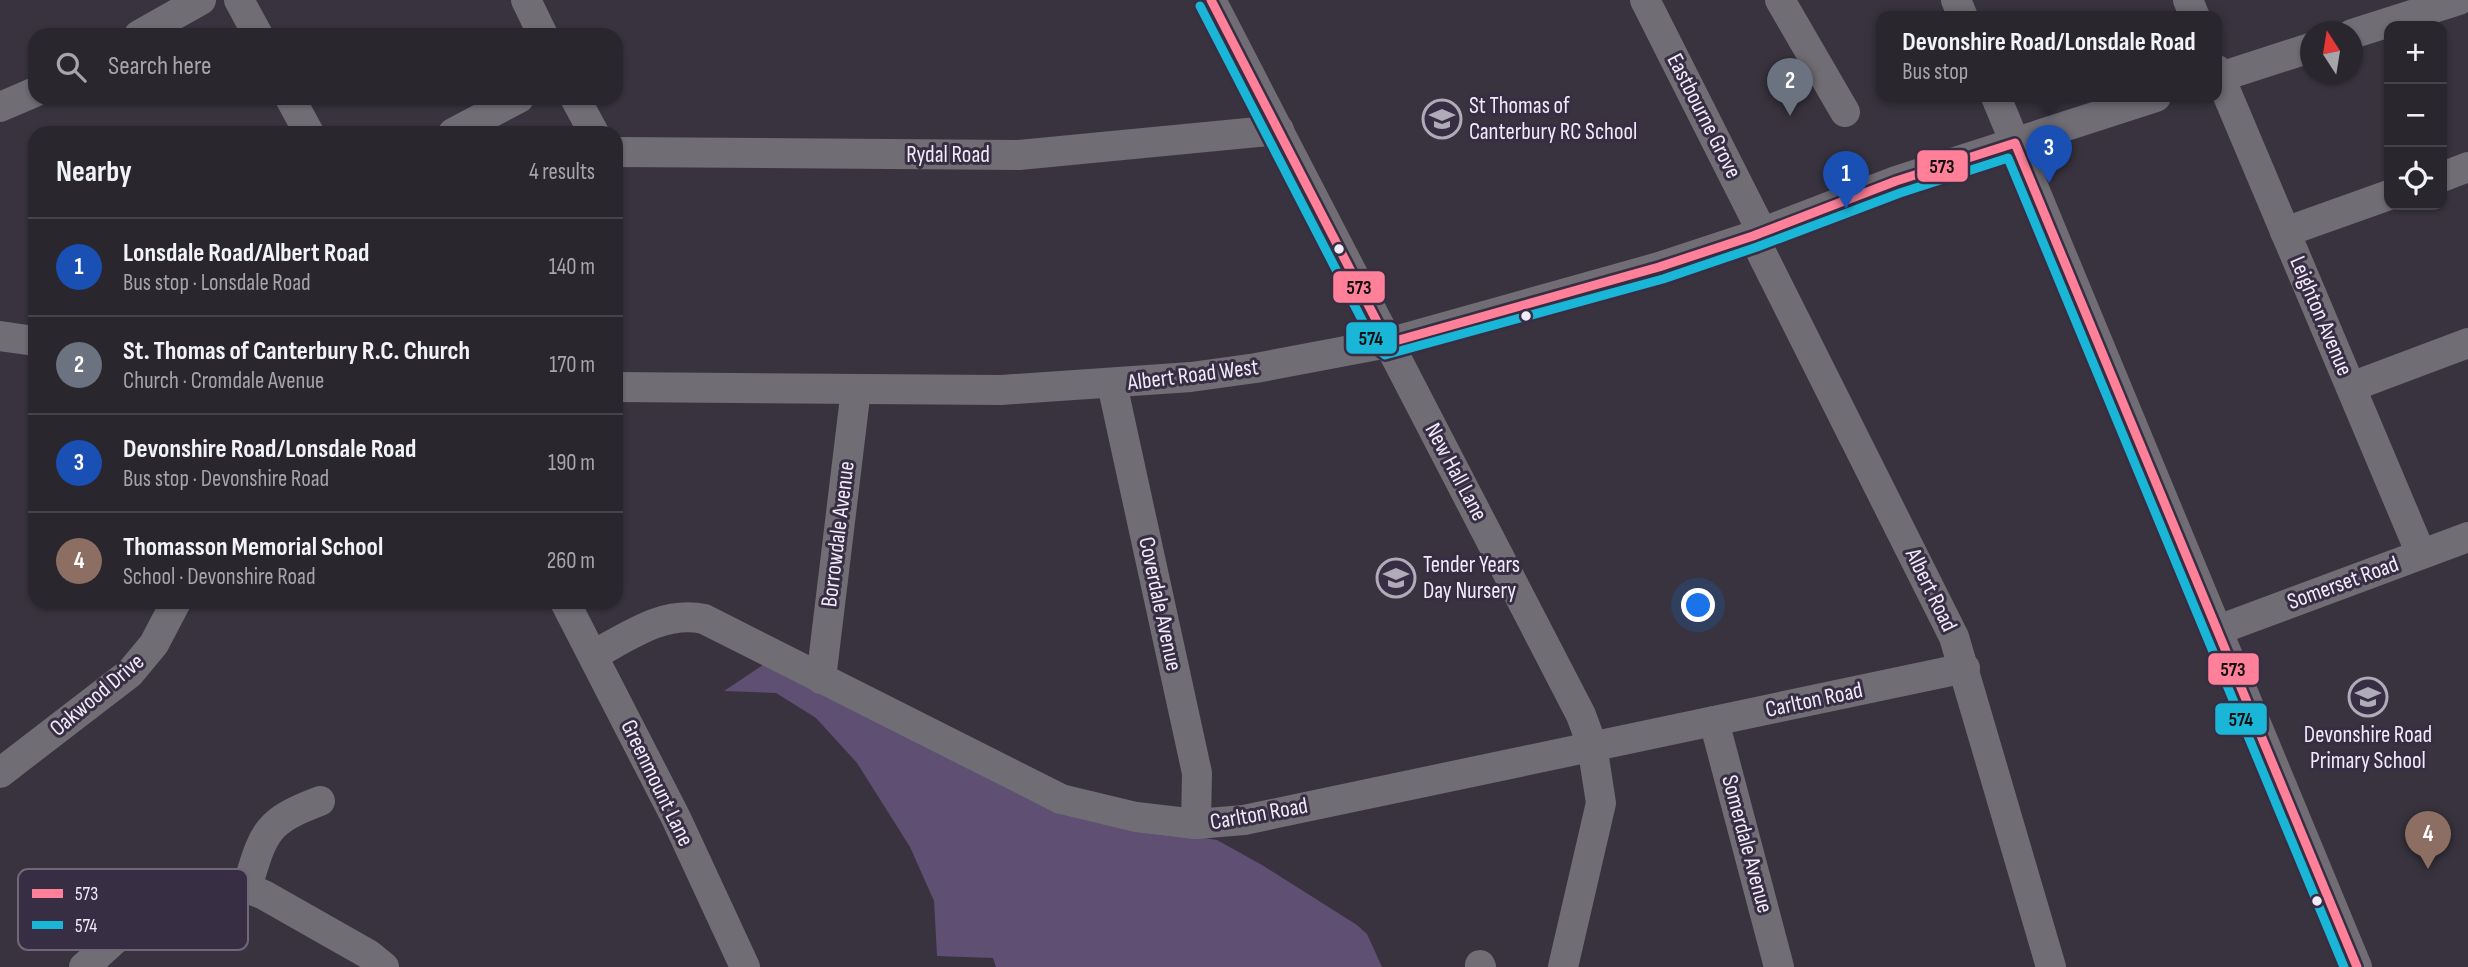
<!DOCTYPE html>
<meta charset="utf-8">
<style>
body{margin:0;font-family:"Sofia Sans Condensed",sans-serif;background:#322e36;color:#f1f3f6}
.controls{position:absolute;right:21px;top:21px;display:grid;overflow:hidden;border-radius:14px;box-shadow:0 2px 5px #0004}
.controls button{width:63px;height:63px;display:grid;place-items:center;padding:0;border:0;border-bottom:2px solid #46434a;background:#2a262e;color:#f1f3f6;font:35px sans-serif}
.compass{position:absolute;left:2300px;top:21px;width:63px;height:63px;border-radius:50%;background:#2a262e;box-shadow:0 2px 5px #0004;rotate:348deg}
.you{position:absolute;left:1699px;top:606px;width:24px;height:24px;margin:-18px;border:5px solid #fff;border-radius:50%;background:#1a73e8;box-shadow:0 0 0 10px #1a73e833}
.badge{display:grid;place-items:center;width:46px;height:46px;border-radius:50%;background:#b0abb8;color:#fff;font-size:23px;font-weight:700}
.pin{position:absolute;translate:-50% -58px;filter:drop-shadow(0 2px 4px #0008)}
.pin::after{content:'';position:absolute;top:37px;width:24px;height:21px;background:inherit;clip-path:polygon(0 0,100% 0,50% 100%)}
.popup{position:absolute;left:1876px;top:11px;width:346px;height:91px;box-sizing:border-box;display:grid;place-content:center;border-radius:14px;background:#2a262e;filter:drop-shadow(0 2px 5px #0005);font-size:23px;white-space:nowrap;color:#a5a5aa}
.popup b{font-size:26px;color:#f1f3f6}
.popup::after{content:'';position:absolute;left:50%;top:100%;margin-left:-14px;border:14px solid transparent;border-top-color:#2a262e}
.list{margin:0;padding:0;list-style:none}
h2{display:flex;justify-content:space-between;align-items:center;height:91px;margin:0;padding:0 28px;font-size:30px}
h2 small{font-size:23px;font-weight:400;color:#a5a5aa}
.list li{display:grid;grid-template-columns:46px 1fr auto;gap:21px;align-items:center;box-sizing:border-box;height:98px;padding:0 28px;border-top:2px solid #46434a}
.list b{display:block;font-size:26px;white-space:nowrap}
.list p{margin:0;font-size:23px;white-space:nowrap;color:#a5a5aa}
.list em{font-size:23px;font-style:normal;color:#a5a5aa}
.icon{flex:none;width:38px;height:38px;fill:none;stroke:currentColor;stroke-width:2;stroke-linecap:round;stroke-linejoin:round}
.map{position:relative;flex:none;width:2468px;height:967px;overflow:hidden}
.search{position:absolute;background:#2a262e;box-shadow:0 2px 5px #0004;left:28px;top:28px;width:595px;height:77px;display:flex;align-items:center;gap:18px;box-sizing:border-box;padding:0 24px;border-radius:21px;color:#a5a5aa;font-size:26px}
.panel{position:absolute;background:#2a262e;box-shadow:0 2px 5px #0004;left:28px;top:126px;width:595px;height:483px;border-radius:21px}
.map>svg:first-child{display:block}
.green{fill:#5e4f73}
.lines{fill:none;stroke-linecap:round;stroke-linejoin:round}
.minor{stroke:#706d75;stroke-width:30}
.bus-1-casing{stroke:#372e43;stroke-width:14}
.bus-2-casing{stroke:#372e43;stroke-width:14}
.bus-1{stroke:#ff8098;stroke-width:9}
.bus-2{stroke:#1ab6d8;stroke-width:9}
.bus-dot{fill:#f1ebf9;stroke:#372e43;stroke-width:2.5}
.labels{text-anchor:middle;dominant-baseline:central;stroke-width:6;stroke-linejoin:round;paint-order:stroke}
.poi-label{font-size:23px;fill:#f1ebf9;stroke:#372e43;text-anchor:start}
.street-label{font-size:23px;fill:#f1ebf9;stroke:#372e43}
.key{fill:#372e43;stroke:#6f677a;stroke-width:2}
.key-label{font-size:19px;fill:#f1ebf9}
.line-badge{stroke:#372e43;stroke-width:2.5}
.pale-badge-label{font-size:19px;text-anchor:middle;font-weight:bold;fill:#111}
</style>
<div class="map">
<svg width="2468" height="967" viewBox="0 0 2468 967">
<rect width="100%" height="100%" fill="#38333e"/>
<path class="green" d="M 766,663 L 1125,825 L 1217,840 L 1262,865 L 1357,925 L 1367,934 L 1382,967 L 996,967 L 993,958 L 937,956 L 934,901 L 910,847 L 857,763 L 816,718 L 776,693 L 724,691 Z"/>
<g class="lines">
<g class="minor">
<path d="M 239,0 L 258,35"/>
<path d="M 526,0 L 543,35"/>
<path d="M 1211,0 L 1581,715 L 1592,745 L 1601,803 L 1563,967"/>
<path d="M 1645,0 L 1762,232"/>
<path d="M 1780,0 L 1845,112"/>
<path d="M 1956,0 L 1963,17"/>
<path d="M 2188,0 L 2195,17"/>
<path d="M 2352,34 L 2459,0"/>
<path d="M 139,35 L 201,0"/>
<path d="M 2217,70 L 2421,554"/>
<path d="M 2217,78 L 2310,48"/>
<path d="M 1996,97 L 2357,967"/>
<path d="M 290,98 L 309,133"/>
<path d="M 575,98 L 594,133"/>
<path d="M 0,107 L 35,92"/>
<path d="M 453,133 L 519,98"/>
<path d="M 616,152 L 1019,155 L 1279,130"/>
<path d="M 2442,177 L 2468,167"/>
<path d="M 2285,232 L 2389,195"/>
<path d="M 1753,236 L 1954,637 L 2051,967"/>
<path d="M 0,336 L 35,341"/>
<path d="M 1112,384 L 1197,773 L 1196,824"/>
<path d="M 616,387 L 1001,390 L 1191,377 L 1256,368 L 1388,343 L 1659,267 L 1753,236 L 1896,181 L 2156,97"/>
<path d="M 2351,387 L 2468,343"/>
<path d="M 565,602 L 676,818 L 745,967"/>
<path d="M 2218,630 L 2468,537"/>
<path d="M 593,655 C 628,637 663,610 704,619 L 1061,799 L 1136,817 L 1196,824 L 1244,820 L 1965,668"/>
<path d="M 821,679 L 856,389"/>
<path d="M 1714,721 L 1779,967"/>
<path d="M 0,773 L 130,673 L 154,644 L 176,602"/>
<path d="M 247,887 C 264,833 264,822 320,801"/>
<path d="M 1480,965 L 1481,967"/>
<path d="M 84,967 C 138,921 187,859 264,895 L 368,954 L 384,967"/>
</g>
<defs>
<path id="bus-1" d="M 1211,0 L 1388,343 L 1659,267 L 1753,236 L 1896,181 L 2015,143 L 2357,967"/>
<path id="bus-2" d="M 1200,6 L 1377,349 L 1385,355 L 1663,279 L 1757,247 L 1900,193 L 2008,158 L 2344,967"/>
</defs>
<use href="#bus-1" class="bus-1-casing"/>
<use href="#bus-2" class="bus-2-casing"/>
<use href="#bus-1" class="bus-1"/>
<use href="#bus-2" class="bus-2"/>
</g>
<defs>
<symbol id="school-ring" viewBox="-11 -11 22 22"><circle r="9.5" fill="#372e43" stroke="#b0abb8" stroke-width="1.5"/><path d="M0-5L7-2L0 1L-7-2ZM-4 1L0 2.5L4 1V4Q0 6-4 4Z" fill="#b0abb8"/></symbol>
</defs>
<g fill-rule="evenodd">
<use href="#school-ring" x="1420" y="97" width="44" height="44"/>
<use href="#school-ring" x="1374" y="556" width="44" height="44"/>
<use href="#school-ring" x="2346" y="675" width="44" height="44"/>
</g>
<g class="bus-dot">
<circle cx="1339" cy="249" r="6"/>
<circle cx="1526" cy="316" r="6"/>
<circle cx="2317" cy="901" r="6"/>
</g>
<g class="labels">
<g class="poi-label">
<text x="1469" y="106">St Thomas of<tspan x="1469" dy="26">Canterbury RC School</tspan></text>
<text x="1423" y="565">Tender Years<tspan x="1423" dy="26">Day Nursery</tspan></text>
<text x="2368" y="735" text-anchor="middle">Devonshire Road<tspan x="2368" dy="26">Primary School</tspan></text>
</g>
<g class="street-label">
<text transform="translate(1704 116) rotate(63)">Eastbourne Grove</text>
<text x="948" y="155">Rydal Road</text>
<text transform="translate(2321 316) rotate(67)">Leighton Avenue</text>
<text transform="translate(1193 375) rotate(-7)">Albert Road West</text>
<text transform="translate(1456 472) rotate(62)">New Hall Lane</text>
<text transform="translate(838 534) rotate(-83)">Borrowdale Avenue</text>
<text transform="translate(2343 583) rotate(-20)">Somerset Road</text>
<text transform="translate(1931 590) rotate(64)">Albert Road</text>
<text transform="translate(1160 604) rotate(78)">Coverdale Avenue</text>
<text transform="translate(97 695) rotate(-40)">Oakwood Drive</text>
<text transform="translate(1814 700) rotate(-12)">Carlton Road</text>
<text transform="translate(657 783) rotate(64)">Greenmount Lane</text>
<text transform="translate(1259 814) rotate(-10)">Carlton Road</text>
<text transform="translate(1747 844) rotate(75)">Somerdale Avenue</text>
</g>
</g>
<rect x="18" y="869" width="230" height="81" rx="10" class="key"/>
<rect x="32" y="889" width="31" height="9" fill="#ff8098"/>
<rect x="32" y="921" width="31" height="8" fill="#1ab6d8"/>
<g class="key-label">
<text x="75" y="900">573</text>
<text x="75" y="932">574</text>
</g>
<g class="line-badge">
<rect x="1916" y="149" width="53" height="34" rx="7" fill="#ff8098"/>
<rect x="1332" y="270" width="54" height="34" rx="7" fill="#ff8098"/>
<rect x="1345" y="321" width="53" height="34" rx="7" fill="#1ab6d8"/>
<rect x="2207" y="652" width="53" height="34" rx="7" fill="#ff8098"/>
<rect x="2214" y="702" width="54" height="34" rx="7" fill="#1ab6d8"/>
</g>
<g class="pale-badge-label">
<text x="1942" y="173">573</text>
<text x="1359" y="294">573</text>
<text x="1371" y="345">574</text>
<text x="2233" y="676">573</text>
<text x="2241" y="726">574</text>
</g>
</svg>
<div class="controls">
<button>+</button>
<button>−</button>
<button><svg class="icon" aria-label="locate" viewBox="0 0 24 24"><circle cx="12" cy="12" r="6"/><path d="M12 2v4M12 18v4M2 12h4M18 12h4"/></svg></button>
</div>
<svg class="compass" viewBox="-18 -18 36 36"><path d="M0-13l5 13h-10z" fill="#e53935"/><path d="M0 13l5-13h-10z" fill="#a5a5aa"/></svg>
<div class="you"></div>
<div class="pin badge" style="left:1846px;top:209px;background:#1a4fb4">1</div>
<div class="pin badge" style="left:1790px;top:116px;background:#6b7280">2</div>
<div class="pin badge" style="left:2049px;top:183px;background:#1a4fb4">3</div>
<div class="popup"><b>Devonshire Road/Lonsdale Road</b>Bus stop</div>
<div class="pin badge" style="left:2428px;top:869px;background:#8d6e63">4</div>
<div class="search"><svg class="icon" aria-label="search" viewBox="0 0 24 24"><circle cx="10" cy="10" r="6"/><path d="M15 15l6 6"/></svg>Search here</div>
<section class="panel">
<h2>Nearby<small>4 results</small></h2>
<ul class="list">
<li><span class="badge" style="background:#1a4fb4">1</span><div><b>Lonsdale Road/Albert Road</b><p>Bus stop · Lonsdale Road</p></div><em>140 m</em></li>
<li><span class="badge" style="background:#6b7280">2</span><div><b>St. Thomas of Canterbury R.C. Church</b><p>Church · Cromdale Avenue</p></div><em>170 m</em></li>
<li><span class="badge" style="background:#1a4fb4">3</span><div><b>Devonshire Road/Lonsdale Road</b><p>Bus stop · Devonshire Road</p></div><em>190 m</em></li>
<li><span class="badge" style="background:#8d6e63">4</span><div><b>Thomasson Memorial School</b><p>School · Devonshire Road</p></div><em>260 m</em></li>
</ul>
</section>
</div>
